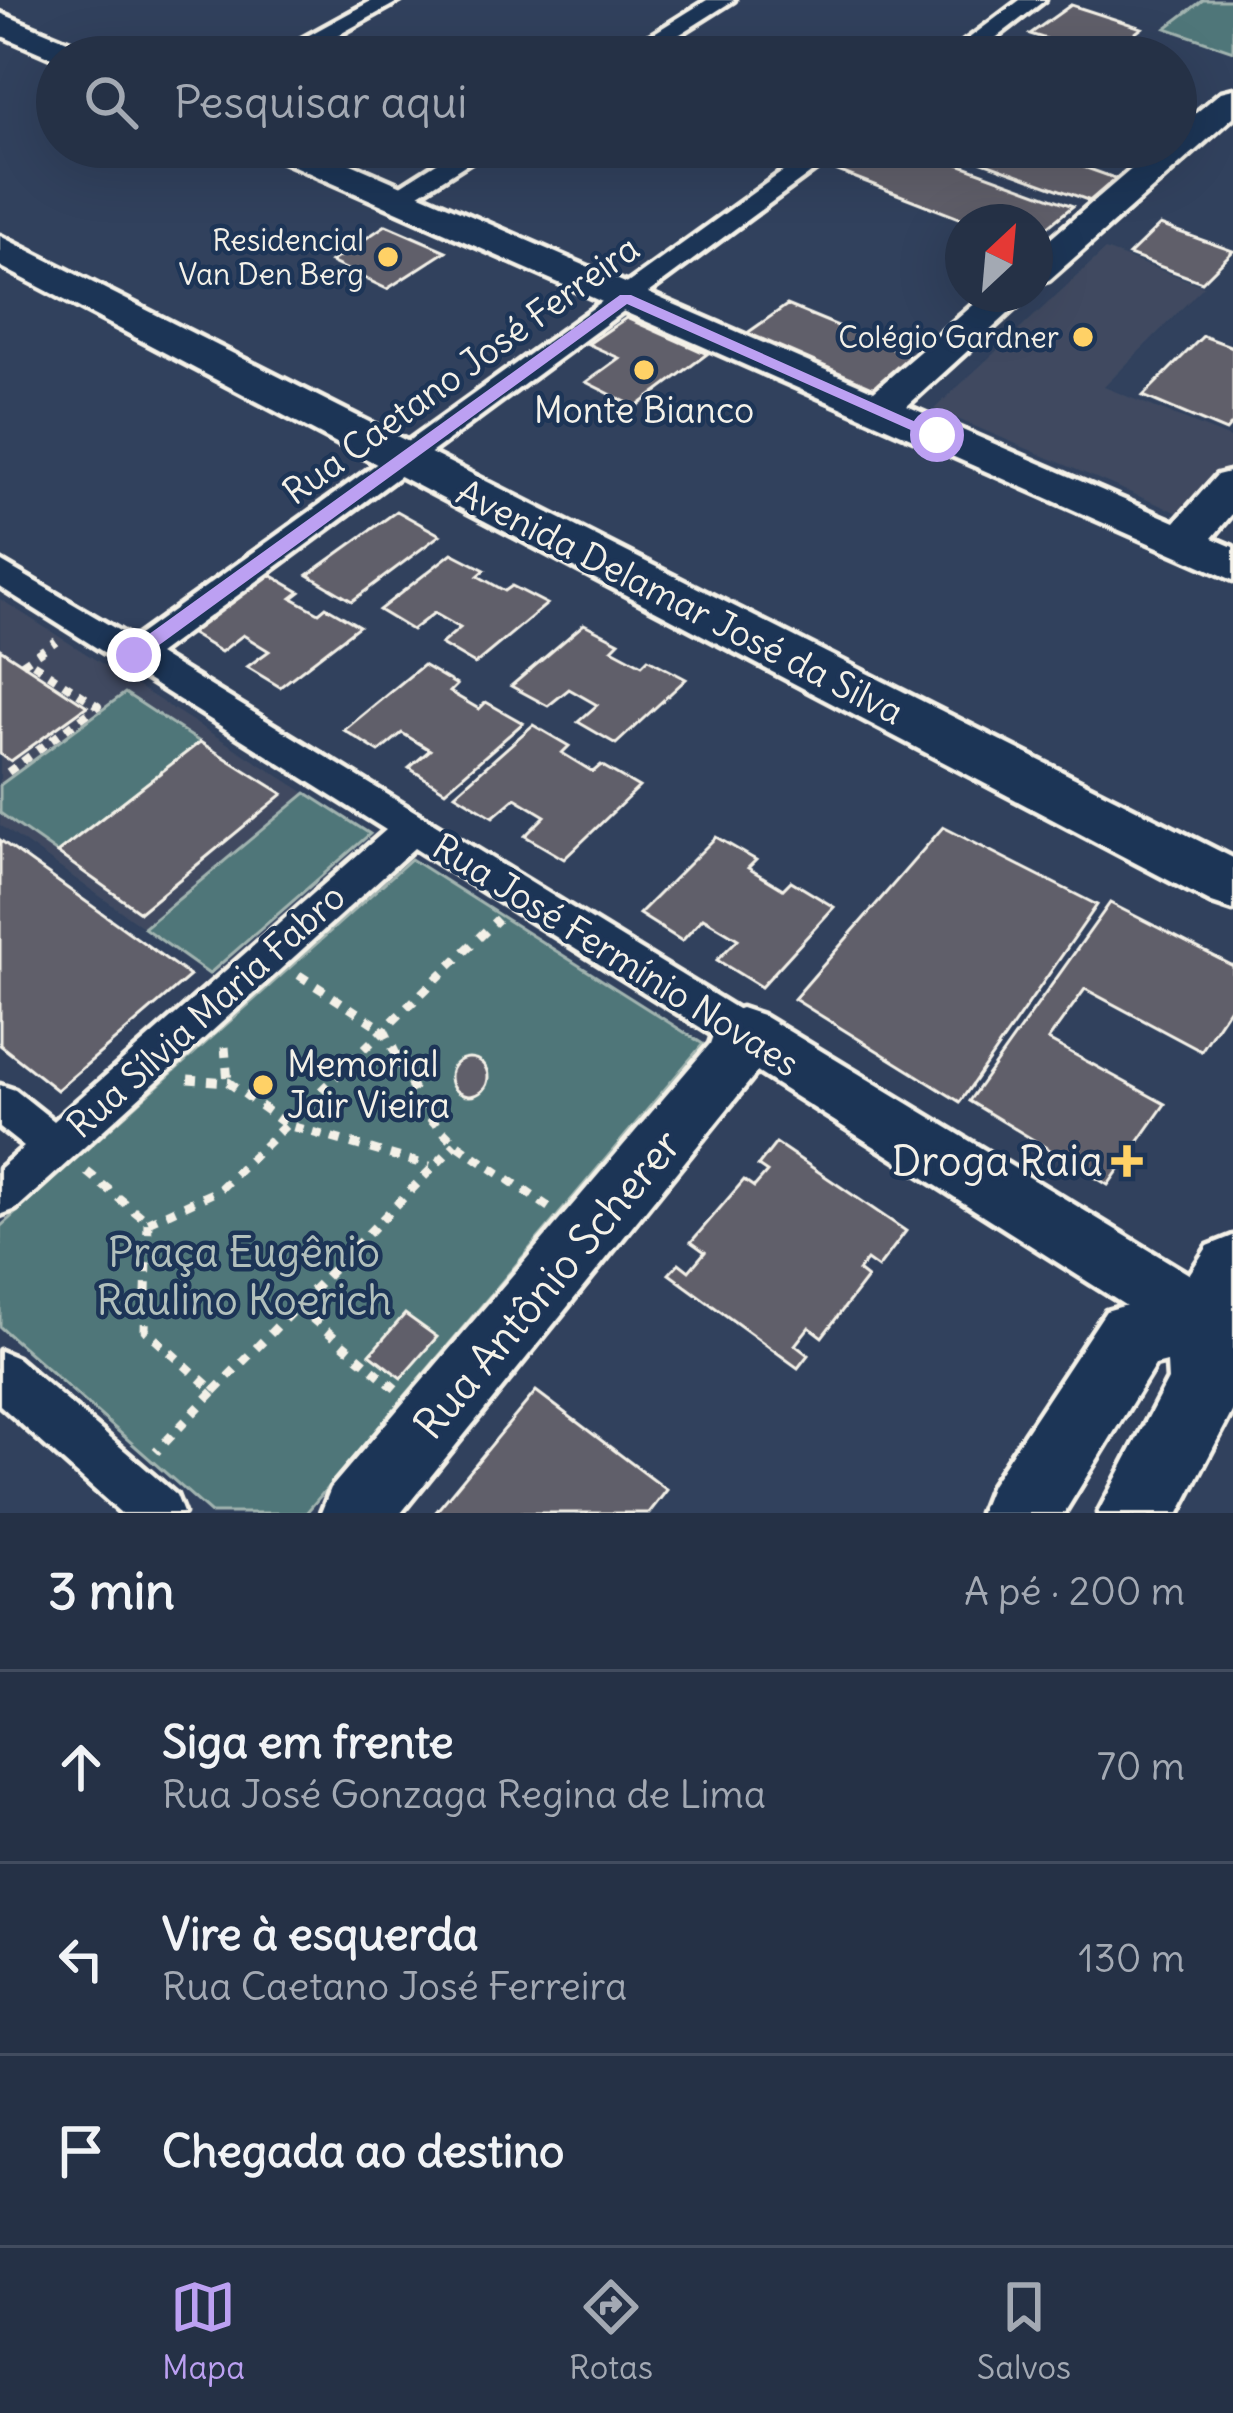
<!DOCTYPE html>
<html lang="pt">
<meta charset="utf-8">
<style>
body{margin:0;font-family:Delius,sans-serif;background:#2d394d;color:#f1f3f6}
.compass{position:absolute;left:945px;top:204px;width:108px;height:108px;border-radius:50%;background:#253146;box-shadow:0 12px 48px #0002;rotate:26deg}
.stop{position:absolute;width:36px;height:36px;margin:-27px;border:9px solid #bca0f2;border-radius:50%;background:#fff}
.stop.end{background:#bca0f2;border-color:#fff;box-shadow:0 3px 12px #0008}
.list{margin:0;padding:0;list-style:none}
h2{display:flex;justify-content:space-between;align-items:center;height:156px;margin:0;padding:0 48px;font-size:51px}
h2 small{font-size:39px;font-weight:400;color:#a3a9b3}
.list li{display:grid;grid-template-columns:78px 1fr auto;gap:36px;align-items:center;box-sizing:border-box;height:192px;padding:0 48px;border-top:3px solid #424c5f}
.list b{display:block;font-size:45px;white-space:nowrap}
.list p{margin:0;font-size:39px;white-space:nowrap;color:#a3a9b3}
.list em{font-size:39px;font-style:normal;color:#a3a9b3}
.icon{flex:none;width:66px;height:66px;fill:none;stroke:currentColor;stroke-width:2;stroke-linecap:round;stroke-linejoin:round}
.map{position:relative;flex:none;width:1233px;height:1513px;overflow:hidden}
.search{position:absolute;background:#253146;box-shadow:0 12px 48px #0002;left:36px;right:36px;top:36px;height:132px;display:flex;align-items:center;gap:30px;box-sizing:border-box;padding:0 42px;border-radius:66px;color:#a3a9b3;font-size:45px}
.sheet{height:732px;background:#253146}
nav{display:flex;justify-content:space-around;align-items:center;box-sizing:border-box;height:168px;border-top:3px solid #424c5f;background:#253146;font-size:33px;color:#a3a9b3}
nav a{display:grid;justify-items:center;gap:6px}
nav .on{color:#bca0f2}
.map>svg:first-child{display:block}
.built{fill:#3f4a61}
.green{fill:#507679;stroke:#a2b4b0;stroke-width:3}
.building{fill:#605e6a;stroke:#f4f1e8;stroke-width:3}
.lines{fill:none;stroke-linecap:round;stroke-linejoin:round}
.street-casing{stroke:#f4f1e8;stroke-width:9}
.secondary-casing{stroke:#f4f1e8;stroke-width:9}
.primary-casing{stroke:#f4f1e8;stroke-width:9}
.path-far1{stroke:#f4f1e8;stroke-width:8;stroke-dasharray:9 9;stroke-linecap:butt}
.path{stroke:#f4f1e8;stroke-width:9;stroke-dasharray:10 10;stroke-linecap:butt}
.street{fill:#1d3557;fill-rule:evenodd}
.secondary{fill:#1d3557;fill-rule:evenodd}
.primary{fill:#1d3557;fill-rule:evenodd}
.route{fill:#bca0f2}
.poi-dot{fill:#ffd166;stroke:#1d3557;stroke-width:4.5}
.labels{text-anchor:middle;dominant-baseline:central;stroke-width:9;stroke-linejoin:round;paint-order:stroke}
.far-poi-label{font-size:30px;fill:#f4f1e8;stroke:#1d3557;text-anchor:end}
.street-label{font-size:36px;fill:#f4f1e8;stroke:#1d3557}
.poi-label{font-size:36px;fill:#f4f1e8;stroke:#1d3557}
.near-poi-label{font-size:42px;fill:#f4f1e8;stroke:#1d3557;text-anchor:end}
.near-park-label{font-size:42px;fill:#b2c0bc;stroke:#1d3557}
.near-street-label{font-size:42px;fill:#f4f1e8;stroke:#1d3557}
</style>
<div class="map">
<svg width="1233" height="1513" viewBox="0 0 1233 1513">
<rect width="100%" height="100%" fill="#31415d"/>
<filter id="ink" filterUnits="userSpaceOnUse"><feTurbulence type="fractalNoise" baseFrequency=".00833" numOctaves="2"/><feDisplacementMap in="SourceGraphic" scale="24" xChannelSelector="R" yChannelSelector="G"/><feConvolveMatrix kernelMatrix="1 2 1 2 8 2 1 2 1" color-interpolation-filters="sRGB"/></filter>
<g filter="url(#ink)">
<g class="built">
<path d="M 1105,250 L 1204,286 L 1104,387 L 1233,439 L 1233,468 L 1190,518 L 934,409 Z"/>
<path d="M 0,599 L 370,834 L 209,974 L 0,825 Z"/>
</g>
<g class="green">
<path d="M 1203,0 L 1233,0 L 1233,51 L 1166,28 Z"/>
<path d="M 125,693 L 200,742 L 57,853 L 0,813 L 0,785 Z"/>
<path d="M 306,793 L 370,834 L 209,974 L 144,928 Z"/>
<path d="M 411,859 L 703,1044 L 306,1513 L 211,1513 L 0,1327 L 0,1227 Z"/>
</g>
<g class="building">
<path d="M 1071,5 L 1142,28 L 1104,57 L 1030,34 Z"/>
<path d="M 870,147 L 912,147 L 1073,206 L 1035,237 L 1035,222 L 969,222 L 838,171 Z"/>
<path d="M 998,147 L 1028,147 L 1123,181 L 1096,203 L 980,161 Z"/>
<path d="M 386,225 L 446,251 L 387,289 L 331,262 Z"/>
<path d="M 1160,225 L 1233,251 L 1202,282 L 1129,255 Z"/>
<path d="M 787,305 L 918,359 L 878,394 L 743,336 Z"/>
<path d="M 626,318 L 707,354 L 636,407 L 586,382 L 619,358 L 588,344 Z"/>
<path d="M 1203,336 L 1233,347 L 1233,423 L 1226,431 L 1143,396 Z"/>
<path d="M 397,511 L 440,535 L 352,601 L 308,575 Z"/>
<path d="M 452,553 L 485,570 L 478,576 L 505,591 L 512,586 L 547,604 L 475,664 L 441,644 L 460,628 L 434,613 L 412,630 L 379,610 Z"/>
<path d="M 269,574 L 300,592 L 292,598 L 319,613 L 326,607 L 359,626 L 280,687 L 247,667 L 269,651 L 243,635 L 221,652 L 188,632 Z"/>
<path d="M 584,624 L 619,642 L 612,649 L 642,665 L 648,659 L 686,679 L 616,744 L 578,722 L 597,705 L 569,689 L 548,706 L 511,686 Z"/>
<path d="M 0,649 L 87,706 L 11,761 L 0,754 Z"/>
<path d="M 423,665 L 457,685 L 450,692 L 479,709 L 486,702 L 523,723 L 445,791 L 409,768 L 430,750 L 402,733 L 379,752 L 344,730 Z"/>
<path d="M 533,725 L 569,746 L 562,753 L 593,772 L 601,765 L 639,787 L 564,859 L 525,836 L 545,816 L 515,798 L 493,817 L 455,794 Z"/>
<path d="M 200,742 L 283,794 L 140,912 L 57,853 Z"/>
<path d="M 943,827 L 1097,905 L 960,1102 L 794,999 Z"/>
<path d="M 716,837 L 756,860 L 748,868 L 783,889 L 791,881 L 834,907 L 761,987 L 717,960 L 738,939 L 703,918 L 682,941 L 639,914 Z"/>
<path d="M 0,840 L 190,976 L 57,1090 L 0,1045 Z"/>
<path d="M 1110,903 L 1233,966 L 1233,1003 L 1201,1051 L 1085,989 L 1048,1040 L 1165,1104 L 1108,1185 L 969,1101 Z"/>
<circle cx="469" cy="1077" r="19"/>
<path d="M 776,1143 L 906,1231 L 878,1268 L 867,1260 L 858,1271 L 867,1278 L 822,1337 L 809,1327 L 795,1345 L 808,1355 L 798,1368 L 669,1274 L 679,1263 L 689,1271 L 705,1252 L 691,1242 L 744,1180 L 754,1187 L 767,1172 L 758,1166 Z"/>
<path d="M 405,1314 L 437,1337 L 401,1378 L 370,1354 Z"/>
<path d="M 536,1391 L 667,1490 L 649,1513 L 435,1513 Z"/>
</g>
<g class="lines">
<defs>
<g id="street">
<path d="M 373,0 L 401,0 L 299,57 L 269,57 Z"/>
<path d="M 707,0 L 734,0 L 644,57 L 616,57 Z"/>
<path d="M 1020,0 L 1045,0 L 971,57 L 944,57 Z"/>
<path d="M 462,147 L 493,147 L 405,203 L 396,205 L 383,197 Z"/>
<path d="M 817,147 L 846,147 L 158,654 L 755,1020 L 761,1032 L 755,1044 L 741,1049 L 727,1044 L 414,848 L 16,1209 L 0,1215 L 0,1168 L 24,1147 L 0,1128 L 0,1085 L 15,1090 L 54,1121 L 386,830 L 0,587 L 0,561 L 133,639 Z"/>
<path d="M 0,1351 L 17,1358 L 176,1495 L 183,1513 L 121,1513 L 0,1405 Z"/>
</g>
<g id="secondary">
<path d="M 0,13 L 89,50 L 94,57 L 57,60 L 0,35 Z"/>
<path d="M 1233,89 L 1233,117 L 1049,280 L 1035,284 L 1035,252 L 1157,147 L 1176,147 L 1176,130 L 1221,92 Z"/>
<path d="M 264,147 L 312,147 L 874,391 L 986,294 L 1030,294 L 907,406 L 1175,522 L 1217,475 L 1233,471 L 1233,513 L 1212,538 L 1233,547 L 1233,580 L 269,155 Z"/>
<path d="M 741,1008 L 762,1015 L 1233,1301 L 1233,1368 L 1210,1359 L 757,1072 L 401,1513 L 321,1513 L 331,1488 L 710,1044 L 720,1015 Z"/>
</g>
<g id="primary">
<path d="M 0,236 L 1233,858 L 1233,910 L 1212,903 L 0,266 Z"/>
<path d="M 1233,1236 L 1233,1410 L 1179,1513 L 1098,1513 L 1168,1380 L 1167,1362 L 1155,1365 L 1064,1513 L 980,1513 L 991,1485 L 1106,1311 L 1179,1290 L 1208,1246 Z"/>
</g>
</defs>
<use href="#street" class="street-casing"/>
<use href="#secondary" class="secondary-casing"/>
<use href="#primary" class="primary-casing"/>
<g class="path-far1">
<path d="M 22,664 L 56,641"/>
<path d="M 8,772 L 98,706 L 28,660"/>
</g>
<g class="path">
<path d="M 299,975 L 384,1030 L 425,1113 L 456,1144 L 550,1208"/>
<path d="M 225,1047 L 228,1082"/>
<path d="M 188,1079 L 228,1082 L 287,1125 L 430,1166"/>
<path d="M 87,1172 L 148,1222 L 145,1330 L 214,1391 L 156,1452"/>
<path d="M 148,1222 L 219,1190 L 498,919"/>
<path d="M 296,1305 L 396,1389"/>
<path d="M 214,1391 L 456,1144"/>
</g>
<use href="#street" class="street"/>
<use href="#secondary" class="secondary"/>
<use href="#primary" class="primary"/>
</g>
</g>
<path class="route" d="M 620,295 L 631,295 L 945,435 L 931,439 L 627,304 L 140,659 L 127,659 L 127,650 Z"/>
<g class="poi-dot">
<circle cx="388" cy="257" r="12"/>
<circle cx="1083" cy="337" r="12"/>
<circle cx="644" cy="370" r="12"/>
<circle cx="263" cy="1085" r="12"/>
<path d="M1121 1143h12v12h12v12h-12v12h-12v-12h-12v-12h12z"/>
</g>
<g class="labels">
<g class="far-poi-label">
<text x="364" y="240">Residencial<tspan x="364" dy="34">Van Den Berg</tspan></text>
<text x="1059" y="337">Colégio Gardner</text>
</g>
<g class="street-label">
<text transform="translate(461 370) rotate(-36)">Rua Caetano José Ferreira</text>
<text transform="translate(680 602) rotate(27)">Avenida Delamar José da Silva</text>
<text transform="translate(616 955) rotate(32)">Rua José Fermínio Novaes</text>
<text transform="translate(206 1011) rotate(-42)">Rua Sílvia Maria Fabro</text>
</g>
<g class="poi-label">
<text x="644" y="410">Monte Bianco</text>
<text x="287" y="1064" text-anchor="start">Memorial<tspan x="287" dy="41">Jair Vieira</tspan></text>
</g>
<g class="near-poi-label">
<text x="1103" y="1161">Droga Raia</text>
</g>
<g class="near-park-label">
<text x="244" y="1252">Praça Eugênio<tspan x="244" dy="48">Raulino Koerich</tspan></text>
</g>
<g class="near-street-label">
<text transform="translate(547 1284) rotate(-50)">Rua Antônio Scherer</text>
</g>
</g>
</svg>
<svg class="compass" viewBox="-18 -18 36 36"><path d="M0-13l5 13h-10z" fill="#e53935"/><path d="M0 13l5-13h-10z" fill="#a3a9b3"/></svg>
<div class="stop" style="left:937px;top:435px"></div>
<div class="stop end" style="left:134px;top:655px"></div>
<div class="search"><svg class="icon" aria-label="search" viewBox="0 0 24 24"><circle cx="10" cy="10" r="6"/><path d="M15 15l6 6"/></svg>Pesquisar aqui</div>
</div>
<section class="sheet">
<h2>3 min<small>A pé · 200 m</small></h2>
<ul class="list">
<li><svg class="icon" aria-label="ahead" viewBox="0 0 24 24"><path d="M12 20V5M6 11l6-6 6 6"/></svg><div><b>Siga em frente</b><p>Rua José Gonzaga Regina de Lima</p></div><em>70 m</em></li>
<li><svg class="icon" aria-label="left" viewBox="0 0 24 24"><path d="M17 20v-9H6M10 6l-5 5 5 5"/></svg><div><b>Vire à esquerda</b><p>Rua Caetano José Ferreira</p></div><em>130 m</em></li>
<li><svg class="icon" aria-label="arrive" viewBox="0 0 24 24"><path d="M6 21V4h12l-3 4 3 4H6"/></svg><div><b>Chegada ao destino</b></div></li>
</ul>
</section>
<nav>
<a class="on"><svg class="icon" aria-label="map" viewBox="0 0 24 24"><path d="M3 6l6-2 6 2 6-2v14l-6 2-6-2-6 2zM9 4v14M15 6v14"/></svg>Mapa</a>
<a><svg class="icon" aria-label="directions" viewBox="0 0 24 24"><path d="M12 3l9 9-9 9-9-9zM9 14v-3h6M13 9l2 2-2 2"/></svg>Rotas</a>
<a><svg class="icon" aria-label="saved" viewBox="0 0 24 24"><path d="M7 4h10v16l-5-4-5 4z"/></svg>Salvos</a>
</nav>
